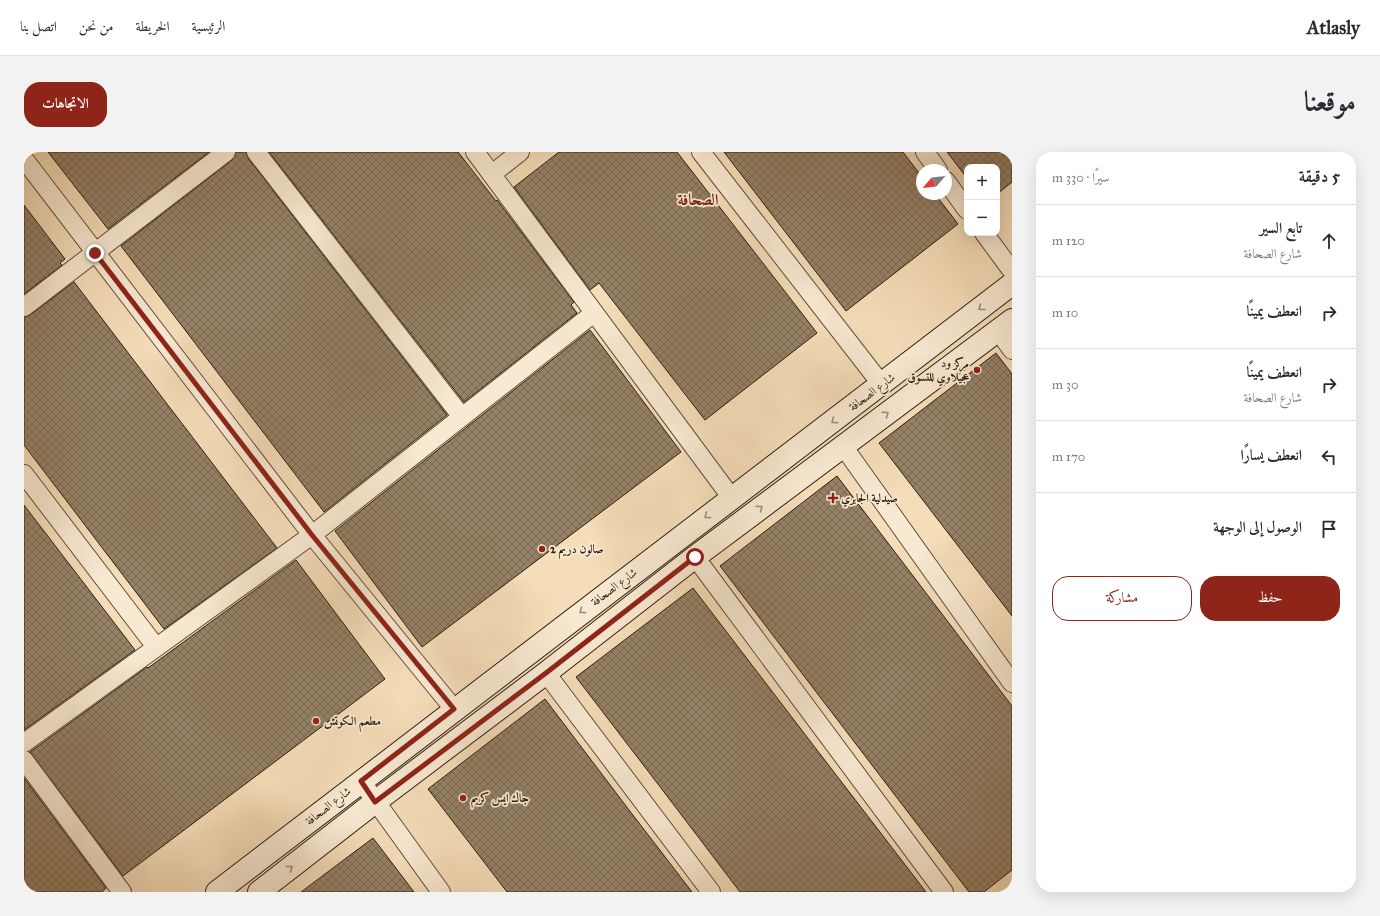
<!DOCTYPE html>
<html lang="ar">
<meta charset="utf-8">
<style>
body{margin:0;font-family:"IM FELL Great Primer",Amiri,serif;background:#f2f2f3;color:#2b2b33;direction:rtl}
.controls{position:absolute;right:12px;top:12px;display:grid;overflow:hidden;border-radius:8px;box-shadow:0 4px 16px #0002}
.controls button{width:36px;height:36px;display:grid;place-items:center;padding:0;border:0;border-bottom:1px solid #e1e1e2;background:#fff;color:#2b2b33;font:20px sans-serif}
.compass{position:absolute;left:892px;top:12px;width:36px;height:36px;border-radius:50%;background:#fff;box-shadow:0 4px 16px #0002;rotate:242deg}
.stop{position:absolute;width:12px;height:12px;margin:-9px;border:3px solid #8f2418;border-radius:50%;background:#fff}
.stop.end{background:#8f2418;border-color:#fff;box-shadow:0 1px 4px #0008}
.list{margin:0;padding:0;list-style:none}
h2{display:flex;justify-content:space-between;align-items:center;height:52px;margin:0;padding:0 16px;font-size:17px}
h2 small{font-size:13px;font-weight:400;color:#7c7c81}
.list li{display:grid;grid-template-columns:26px 1fr auto;gap:12px;align-items:center;box-sizing:border-box;height:72px;padding:0 16px;border-top:1px solid #e1e1e2}
.list b{display:block;font-size:15px;white-space:nowrap}
.list p{margin:0;font-size:13px;white-space:nowrap;color:#7c7c81}
.list em{font-size:13px;font-style:normal;color:#7c7c81}
.actions{display:flex;gap:8px;padding:12px 16px}
.actions a{flex:1;padding:9px 0;border:1px solid #8f2418;border-radius:16px;text-align:center;font-size:14px;color:#8f2418}
.actions .main{background:#8f2418;color:#fff}
.icon{flex:none;width:22px;height:22px;fill:none;stroke:currentColor;stroke-width:2;stroke-linecap:round;stroke-linejoin:round}
.map{position:relative;flex:none;width:988px;height:740px;overflow:hidden;direction:ltr;border-radius:16px}
header{display:flex;align-items:center;gap:24px;box-sizing:border-box;height:56px;padding:0 20px;background:#fff;border-bottom:1px solid #e1e1e2}
header strong{font-size:19px}
nav{display:flex;gap:22px;margin-inline-start:auto;font-size:14px}
.intro{display:flex;align-items:center;justify-content:space-between;box-sizing:border-box;height:96px;padding:0 24px}
h1{margin:0;font-size:28px}
.button{padding:10px 18px;border-radius:16px;background:#8f2418;color:#fff;font-size:14px;font-weight:700}
main{display:flex;gap:24px;padding:0 24px}
aside{flex:1;background:#fff;border-radius:16px;box-shadow:0 4px 16px #0002}
.map>svg:first-child{display:block}
.building{fill:url(#building-cross-hatch);stroke:#2d1e0e}
.lines{fill:none;stroke-linecap:round;stroke-linejoin:round}
.minor-casing{stroke:#5f4e39;stroke-width:20}
.secondary-casing{stroke:#2d1e0e;stroke-width:24}
.minor{stroke:#f8e9d2;stroke-width:18}
.secondary{stroke:#f8e9d2;stroke-width:22}
.oneway{stroke:#9d8e7a}
.route{stroke:#8f2418;stroke-width:5}
.poi-dot{fill:#8f2418;stroke:#f8e9d2;stroke-width:1.5}
.labels{text-anchor:middle;dominant-baseline:central;stroke-width:3.5;stroke-linejoin:round;paint-order:stroke}
.poi-label{font-size:12px;font-weight:bold;fill:#2d1e0e;stroke:#f8e9d2;text-anchor:start}
.street-label{font-size:12px;fill:#2d1e0e;stroke:#f8e9d2}
.district-label{font-size:16px;font-weight:bold;fill:#7a1f14;stroke:#f8e9d2}
</style>
<header>
<strong>Atlasly</strong>
<nav><a>الرئيسية</a><a>الخريطة</a><a>من نحن</a><a>اتصل بنا</a></nav>
</header>
<div class="intro"><h1>موقعنا</h1><a class="button">الاتجاهات</a></div>
<main>
<aside>
<h2>5 دقيقة<small>سيرًا · 330 m</small></h2>
<ul class="list">
<li><svg class="icon" aria-label="ahead" viewBox="0 0 24 24"><path d="M12 20V5M6 11l6-6 6 6"/></svg><div><b>تابع السير</b><p>شارع الصحافة</p></div><em>120 m</em></li>
<li><svg class="icon" aria-label="right" viewBox="0 0 24 24"><path d="M7 20v-9h11M14 6l5 5-5 5"/></svg><div><b>انعطف يمينًا</b></div><em>10 m</em></li>
<li><svg class="icon" aria-label="right" viewBox="0 0 24 24"><path d="M7 20v-9h11M14 6l5 5-5 5"/></svg><div><b>انعطف يمينًا</b><p>شارع الصحافة</p></div><em>30 m</em></li>
<li><svg class="icon" aria-label="left" viewBox="0 0 24 24"><path d="M17 20v-9H6M10 6l-5 5 5 5"/></svg><div><b>انعطف يسارًا</b></div><em>170 m</em></li>
<li><svg class="icon" aria-label="arrive" viewBox="0 0 24 24"><path d="M6 21V4h12l-3 4 3 4H6"/></svg><div><b>الوصول إلى الوجهة</b></div></li>
</ul>
<div class="actions"><a class="main">حفظ</a><a>مشاركة</a></div>
</aside>
<div class="map">
<svg width="988" height="740" viewBox="0 0 988 740">
<defs>
<pattern id="building-cross-hatch" width="8" height="8" patternUnits="userSpaceOnUse"><rect width="8" height="8" fill="#958167"/><path d="M0 0l8 8M0 8l8-8" fill="none" stroke="#7a6953"/></pattern>
</defs>
<rect width="100%" height="100%" fill="#f5ddb9"/>
<filter id="stains"><feTurbulence type="fractalNoise" baseFrequency=".005" numOctaves="4"/><feColorMatrix values="0 0 0 0 .2 0 0 0 0 .09 0 0 0 0 .02 0 0 0 .5 -.17"/></filter>
<radialGradient id="worn" r=".72"><stop offset=".6" stop-color="#630" stop-opacity="0"/><stop offset="1" stop-color="#630" stop-opacity=".3"/></radialGradient>
<g class="building">
<path d="M 24,0 L 185,0 L 84,77 Z"/>
<path d="M 212,0 L 222,0 L 224,6 L 423,263 L 300,360 L 97,94 L 208,8 Z"/>
<path d="M 245,0 L 434,0 L 472,49 L 473,48 L 550,150 L 547,153 L 553,161 L 440,250 Z"/>
<path d="M 535,0 L 653,0 L 793,181 L 681,268 L 575,131 L 566,138 L 490,35 Z"/>
<path d="M 700,0 L 879,0 L 898,25 L 898,42 L 911,42 L 934,72 L 822,159 Z"/>
<path d="M 923,0 L 988,0 L 988,30 L 973,42 L 973,15 L 943,15 L 943,26 Z"/>
<path d="M 0,53 L 41,107 L 36,111 L 38,113 L 0,142 Z"/>
<path d="M 50,130 L 253,396 L 140,477 L 0,293 L 0,165 L 6,163 Z"/>
<path d="M 566,178 L 657,300 L 398,495 L 311,379 Z"/>
<path d="M 972,201 L 988,222 L 988,464 L 855,291 Z"/>
<path d="M 813,324 L 988,554 L 988,718 L 960,740 L 945,740 L 696,414 Z"/>
<path d="M 0,353 L 111,498 L 0,578 Z"/>
<path d="M 272,408 L 361,527 L 99,724 L 6,600 L 123,515 L 124,516 Z"/>
<path d="M 669,436 L 796,602 L 902,740 L 716,740 L 637,636 L 552,525 Z"/>
<path d="M 521,547 L 605,658 L 668,740 L 483,740 L 404,637 Z"/>
<path d="M 0,626 L 82,736 L 78,740 L 0,740 Z"/>
<path d="M 349,686 L 390,740 L 277,740 Z"/>
</g>
<g class="lines">
<defs>
<g id="minor">
<path d="M 232,0 L 438,265"/>
<path d="M 451,0 L 707,345"/>
<path d="M 677,0 L 858,233"/>
<path d="M 901,0 L 914,18"/>
<path d="M 0,7 L 288,383 L 430,557"/>
<path d="M 468,22 L 496,0"/>
<path d="M 922,29 L 943,58"/>
<path d="M 960,81 L 988,119"/>
<path d="M 0,155 L 202,0"/>
<path d="M 974,178 L 988,198"/>
<path d="M 819,294 L 988,531"/>
<path d="M 0,322 L 132,495"/>
<path d="M 671,405 L 920,740"/>
<path d="M 522,521 L 687,740"/>
<path d="M 0,591 L 288,383 L 570,161"/>
<path d="M 0,608 L 98,740"/>
<path d="M 337,629 L 417,740"/>
</g>
<g id="secondary">
<path d="M 193,740 L 988,132"/>
<path d="M 235,740 L 351,650 L 522,521 L 671,405 L 988,168"/>
</g>
</defs>
<use href="#minor" class="minor-casing"/>
<use href="#secondary" class="secondary-casing"/>
<use href="#minor" class="minor"/>
<use href="#secondary" class="secondary"/>
</g>
<defs><path id="oneway-chevron" d="M-2-3.5L2.5 0L-2 3.5" fill="none" stroke-width="1.6" stroke-linecap="round" stroke-linejoin="round"/></defs>
<g class="oneway">
<use href="#oneway-chevron" transform="translate(957 156) rotate(142)"/>
<use href="#oneway-chevron" transform="translate(862 262) rotate(-37)"/>
<use href="#oneway-chevron" transform="translate(810 269) rotate(143)"/>
<use href="#oneway-chevron" transform="translate(736 356) rotate(-37)"/>
<use href="#oneway-chevron" transform="translate(683 364) rotate(143)"/>
<use href="#oneway-chevron" transform="translate(558 459) rotate(143)"/>
<use href="#oneway-chevron" transform="translate(266 716) rotate(-38)"/>
</g>
<g class="lines">
<path class="route" d="M 71,101 L 288,383 L 430,557 L 337,629 L 351,650 L 522,521 L 671,405"/>
</g>
<g class="poi-dot">
<circle cx="953" cy="218" r="4"/>
<path d="M807 340h4v4h4v4h-4v4h-4v-4h-4v-4h4z"/>
<circle cx="518" cy="397" r="4"/>
<circle cx="292" cy="569" r="4"/>
<circle cx="439" cy="646" r="4"/>
</g>
<g class="labels">
<g class="poi-label">
<text x="945" y="211" text-anchor="end">مركز ود<tspan x="945" dy="14">عجيلاوي للتسوق</tspan></text>
<text x="817" y="346">صيدلية الجابري</text>
<text x="526" y="397">صالون دريم 2</text>
<text x="300" y="569">مطعم الكوتش</text>
<text x="447" y="646">جاك ايس كريم</text>
</g>
<g class="street-label">
<text transform="translate(848 240) rotate(-37)">شارع الصحافة</text>
<text transform="translate(590 435) rotate(-37)">شارع الصحافة</text>
<text transform="translate(304 654) rotate(-38)">شارع الصحافة</text>
</g>
<g class="district-label">
<text x="674" y="47">الصحافة</text>
</g>
</g>
<rect width="100%" height="100%" filter="url(#stains)"/>
<rect width="100%" height="100%" fill="url(#worn)"/>
</svg>
<div class="controls">
<button>+</button>
<button>−</button>
</div>
<svg class="compass" viewBox="-18 -18 36 36"><path d="M0-13l5 13h-10z" fill="#e53935"/><path d="M0 13l5-13h-10z" fill="#7c7c81"/></svg>
<div class="stop" style="left:671px;top:405px"></div>
<div class="stop end" style="left:71px;top:101px"></div>
</div>
</main>
